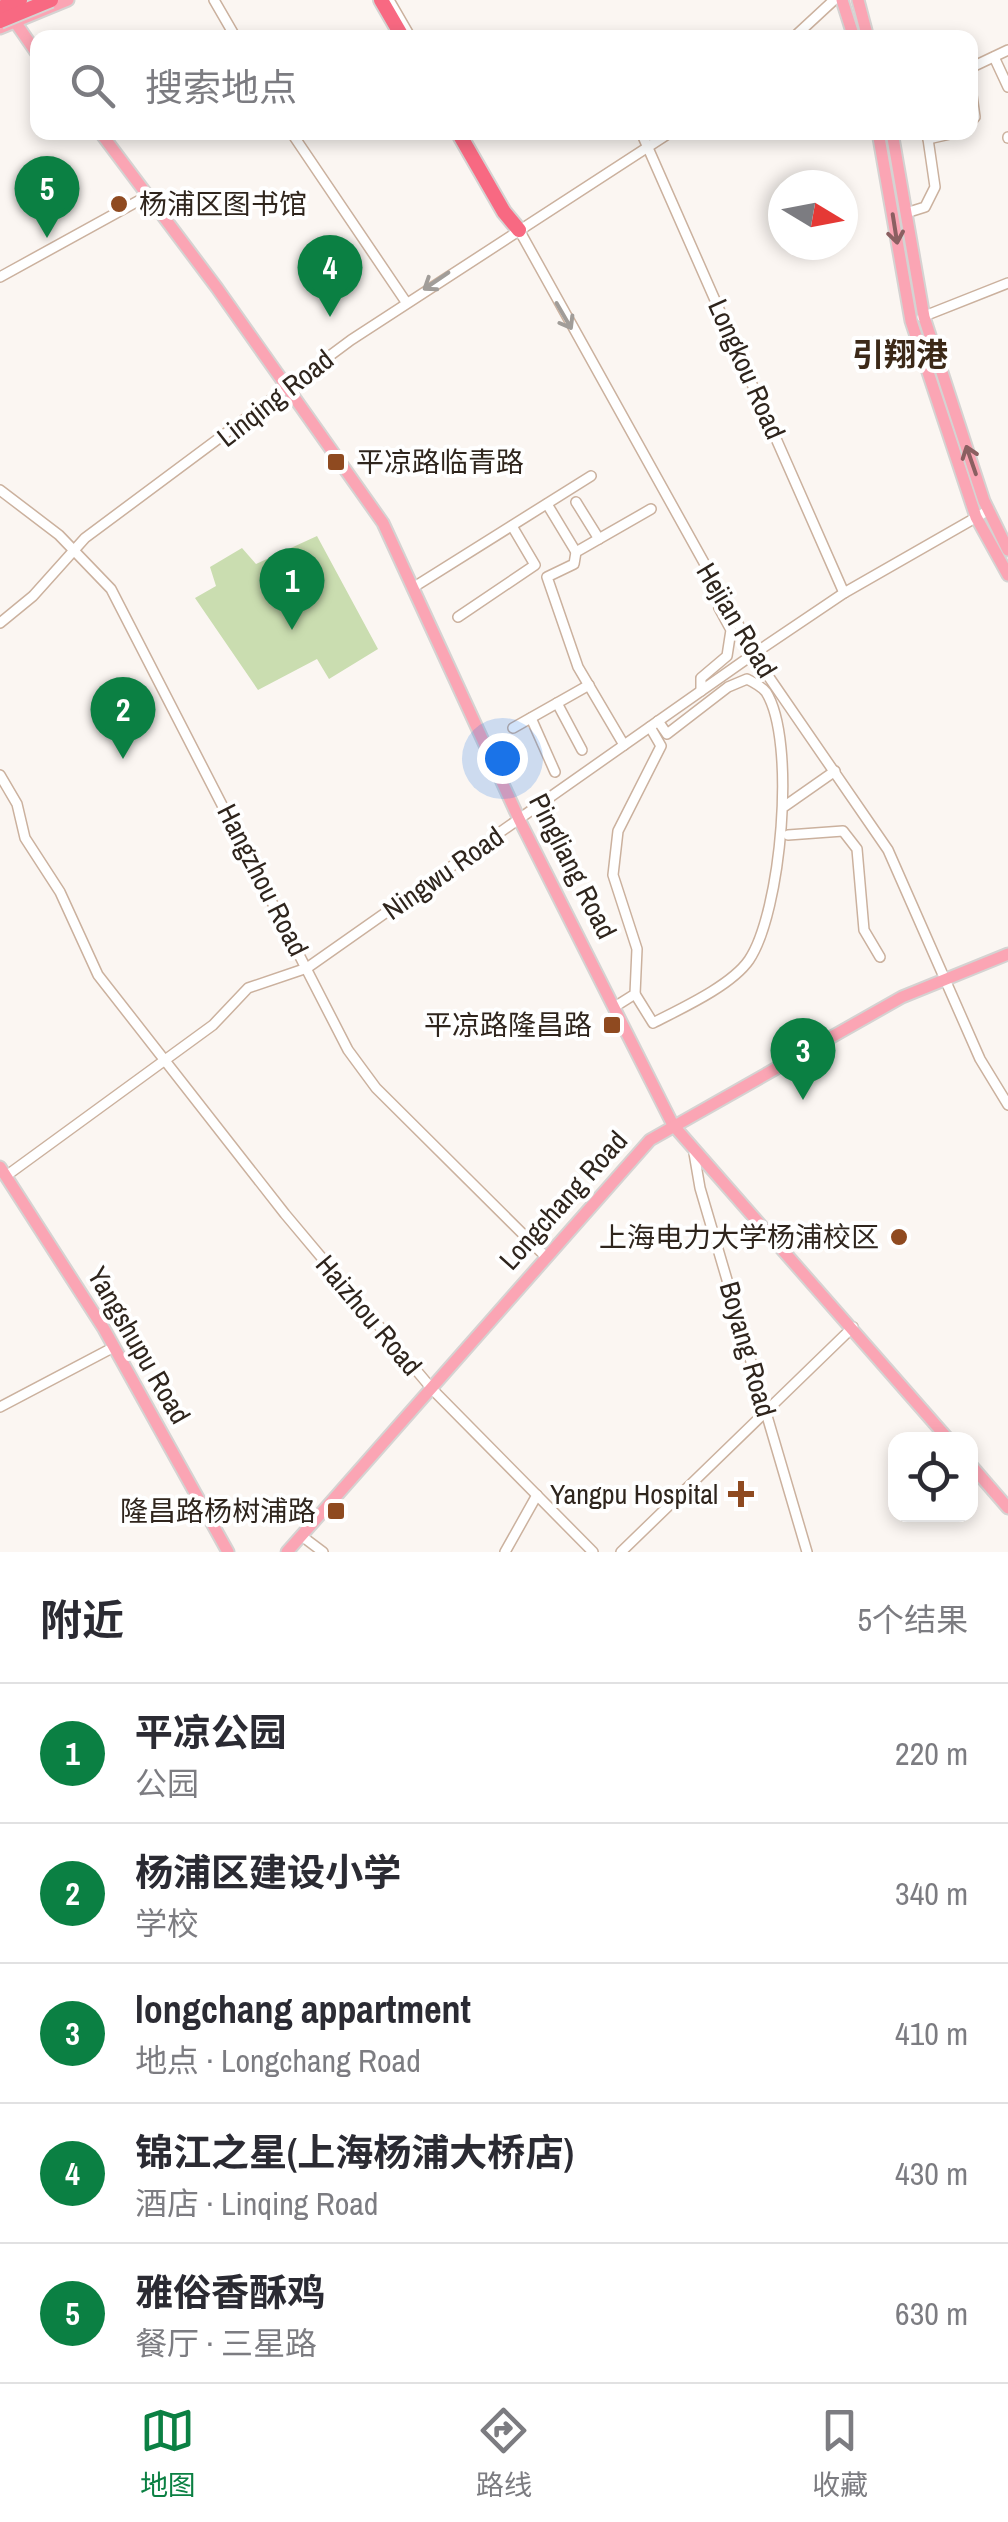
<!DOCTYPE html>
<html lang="zh">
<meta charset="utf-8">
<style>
body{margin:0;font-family:"Archivo Narrow","Noto Sans SC",sans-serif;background:#f2f2f3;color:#2b2b33}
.controls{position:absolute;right:30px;bottom:30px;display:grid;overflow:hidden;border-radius:20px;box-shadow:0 5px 15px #0003}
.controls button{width:90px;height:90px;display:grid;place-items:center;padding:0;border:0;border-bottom:2px solid #e1e1e2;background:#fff;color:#2b2b33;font:50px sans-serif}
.compass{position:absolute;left:768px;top:170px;width:90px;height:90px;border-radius:50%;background:#fff;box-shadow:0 5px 15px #0003;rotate:100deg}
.you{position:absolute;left:502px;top:758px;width:35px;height:35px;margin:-25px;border:8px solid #fff;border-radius:50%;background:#1a73e8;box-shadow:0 0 0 15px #1a73e833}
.badge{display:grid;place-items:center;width:65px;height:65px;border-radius:50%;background:#0b8043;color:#fff;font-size:32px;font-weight:700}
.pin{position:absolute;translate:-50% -82px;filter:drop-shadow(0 2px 5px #0008)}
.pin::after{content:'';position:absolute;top:52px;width:35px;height:30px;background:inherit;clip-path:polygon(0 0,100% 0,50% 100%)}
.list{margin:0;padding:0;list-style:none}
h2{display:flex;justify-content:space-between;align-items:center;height:130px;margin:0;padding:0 40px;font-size:42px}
h2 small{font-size:32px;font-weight:400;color:#7c7c81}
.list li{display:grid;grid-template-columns:65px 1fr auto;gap:30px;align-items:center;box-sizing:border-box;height:140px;padding:0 40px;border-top:2px solid #e1e1e2}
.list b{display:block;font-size:38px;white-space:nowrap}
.list p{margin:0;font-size:32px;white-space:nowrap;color:#7c7c81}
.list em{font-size:32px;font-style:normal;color:#7c7c81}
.icon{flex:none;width:55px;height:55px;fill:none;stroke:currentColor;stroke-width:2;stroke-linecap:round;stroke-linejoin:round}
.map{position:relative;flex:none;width:1008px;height:1552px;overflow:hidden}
.search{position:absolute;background:#fff;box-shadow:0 5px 15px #0003;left:30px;right:30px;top:30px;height:110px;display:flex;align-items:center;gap:25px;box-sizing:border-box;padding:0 35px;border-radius:20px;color:#7c7c81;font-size:38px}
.sheet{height:830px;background:#fff}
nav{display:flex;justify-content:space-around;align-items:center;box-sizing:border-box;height:140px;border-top:2px solid #e1e1e2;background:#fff;font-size:28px;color:#7c7c81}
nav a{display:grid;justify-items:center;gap:5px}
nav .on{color:#0b8043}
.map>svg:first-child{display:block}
.green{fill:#caddb0}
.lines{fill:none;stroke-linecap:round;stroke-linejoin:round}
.minor-casing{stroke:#cbb19e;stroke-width:12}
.major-casing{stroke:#d5d3d2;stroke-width:15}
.highway-casing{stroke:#d5d3d2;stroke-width:18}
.minor{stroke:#fff;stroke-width:9}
.major{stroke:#fba5b4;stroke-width:11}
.highway{stroke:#f86982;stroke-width:14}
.highway-bridge-casing{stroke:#d5d3d2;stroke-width:18;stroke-linecap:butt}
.highway-bridge{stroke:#f86982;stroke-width:14}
.oneway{stroke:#8b5f61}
.oneway2{stroke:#a19d99}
.poi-dot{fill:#8f4a20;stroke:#fff;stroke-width:4}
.labels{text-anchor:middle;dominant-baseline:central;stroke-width:8;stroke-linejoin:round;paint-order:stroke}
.poi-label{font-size:28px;fill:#2f251d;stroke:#fff;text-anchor:end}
.street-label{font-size:28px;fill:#2f251d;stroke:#fff}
.quarter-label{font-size:32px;font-weight:bold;fill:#3c2918;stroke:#fff}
</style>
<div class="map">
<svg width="1008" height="1552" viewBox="0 0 1008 1552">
<rect width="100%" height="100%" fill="#fbf6f2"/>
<path class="green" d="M 317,536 L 378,649 L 329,679 L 317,659 L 258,690 L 195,598 L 216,586 L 210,567 L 242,548 L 256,564 Z"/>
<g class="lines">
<defs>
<g id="minor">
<path d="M 214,0 L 236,38"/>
<path d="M 389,0 L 411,38"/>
<path d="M 793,38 L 834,0"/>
<path d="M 994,57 L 1008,87"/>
<path d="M 970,68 L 1008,50"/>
<path d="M 970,81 L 975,117 L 970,123"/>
<path d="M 291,132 L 406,302"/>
<path d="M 641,132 L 844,593"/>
<path d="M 1008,137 L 1008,138"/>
<path d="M 928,139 L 959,132"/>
<path d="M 906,213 L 925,207 L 935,187 L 927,132"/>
<path d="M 518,228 L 762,667 L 888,850 L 980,1059 L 1008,1105"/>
<path d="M 0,277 L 149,195"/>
<path d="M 922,317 L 1008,283"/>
<path d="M 0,490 L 59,535 L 111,589 L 348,1050 L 376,1088 L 546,1257"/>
<path d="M 576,502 L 599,539"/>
<path d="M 547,504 L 576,552"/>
<path d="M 414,587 L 591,476"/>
<path d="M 458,617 L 535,565 L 512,526"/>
<path d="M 0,623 L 33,596 L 85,538 L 351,340 L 671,132"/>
<path d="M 701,691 L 701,678 L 727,656 L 731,630 L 719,608 L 725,603"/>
<path d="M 557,703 L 582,750"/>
<path d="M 531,718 L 555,772"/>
<path d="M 513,728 L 589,685"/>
<path d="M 624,745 L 578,667 L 547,577 L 574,564 L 576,552 L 651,509"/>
<path d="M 0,775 L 17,804 L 25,838 L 60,892 L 98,975 L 285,1214 L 432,1389 L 593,1552"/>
<path d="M 785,806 L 835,771"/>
<path d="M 788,835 L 843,831 L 857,849 L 864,930 L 880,957"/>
<path d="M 635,994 L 653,1023 C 680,1009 731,986 749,960 C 781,913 797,741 766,692 C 762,687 753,682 747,679 L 728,687 L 667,734 L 658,721"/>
<path d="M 616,1006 L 635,994 L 637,949 L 613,875 L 618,831 L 661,746 L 650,727"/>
<path d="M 694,1153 L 700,1188 L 807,1552"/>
<path d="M 6,1176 L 213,1025 L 248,988 L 307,968 L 755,653 L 844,593 L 989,510"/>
<path d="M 0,1407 L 114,1347"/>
<path d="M 303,1537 L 323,1552"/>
<path d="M 505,1552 L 537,1495"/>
<path d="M 621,1552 L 853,1327"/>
</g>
<g id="major">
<path d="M 0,0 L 38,55"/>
<path d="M 842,0 L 854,38"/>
<path d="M 858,0 L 868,38"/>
<path d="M 0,28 L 68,0"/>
<path d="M 100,132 L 217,288 L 383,523 L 519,819 L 673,1125 L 949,1440"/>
<path d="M 878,132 L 911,321 L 976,517 L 1008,575"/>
<path d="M 892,132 L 924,317 L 984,501 L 1008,550"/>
<path d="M 0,1167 L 104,1329 L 228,1552"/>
<path d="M 970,1464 L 1008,1508"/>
<path d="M 287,1552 L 650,1140 L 902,997 L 1008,954"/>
</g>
<g id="highway">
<path d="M 381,0 L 403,38"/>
<path d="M 458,132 L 504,212 L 519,230"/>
</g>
</defs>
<use href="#minor" class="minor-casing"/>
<use href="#major" class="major-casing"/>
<use href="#highway" class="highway-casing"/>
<use href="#minor" class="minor"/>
<use href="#major" class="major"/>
<use href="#highway" class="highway"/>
<defs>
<g id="highway-bridge">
<path d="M 0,8 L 20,0"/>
<path d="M 0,21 L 51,0"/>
</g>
</defs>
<use href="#highway-bridge" class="highway-bridge-casing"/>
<use href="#highway-bridge" class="highway-bridge"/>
</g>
<defs><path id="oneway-shaft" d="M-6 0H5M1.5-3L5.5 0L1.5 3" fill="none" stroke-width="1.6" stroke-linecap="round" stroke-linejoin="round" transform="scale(2.5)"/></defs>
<g class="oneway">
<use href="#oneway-shaft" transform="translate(895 229) rotate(81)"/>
<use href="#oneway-shaft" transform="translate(971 460) rotate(-109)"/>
</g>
<g class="oneway2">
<use href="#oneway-shaft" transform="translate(436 281) rotate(146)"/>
<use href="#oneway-shaft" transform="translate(564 316) rotate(60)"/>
</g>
<g class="poi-dot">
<circle cx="119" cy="204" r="10"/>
<rect x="326" y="452" width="20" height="20" rx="5"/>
<rect x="602" y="1015" width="20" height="20" rx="5"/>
<circle cx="899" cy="1237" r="10"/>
<path d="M736 1479h10v10h10v10h-10v10h-10v-10h-10v-10h10z"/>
<rect x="326" y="1501" width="20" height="20" rx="5"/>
</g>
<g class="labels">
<g class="poi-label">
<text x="139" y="204" text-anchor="start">杨浦区图书馆</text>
<text x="356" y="462" text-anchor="start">平凉路临青路</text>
<text x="592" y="1025">平凉路隆昌路</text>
<text x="879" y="1237">上海电力大学杨浦校区</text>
<text x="718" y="1494">Yangpu Hospital</text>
<text x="316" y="1511">隆昌路杨树浦路</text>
</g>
<g class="street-label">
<text transform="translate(747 369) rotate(66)">Longkou Road</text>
<text transform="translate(275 398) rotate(-38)">Linqing Road</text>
<text transform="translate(737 620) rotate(59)">Hejian Road</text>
<text transform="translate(573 866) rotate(63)">Pingliang Road</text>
<text transform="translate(443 873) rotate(-35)">Ningwu Road</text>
<text transform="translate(263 880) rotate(63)">Hangzhou Road</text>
<text transform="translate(563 1200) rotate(-48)">Longchang Road</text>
<text transform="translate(369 1315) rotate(50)">Haizhou Road</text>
<text transform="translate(139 1345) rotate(60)">Yangshupu Road</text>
<text transform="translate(748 1349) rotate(74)">Boyang Road</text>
</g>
<g class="quarter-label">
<text x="900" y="354">引翔港</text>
</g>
</g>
</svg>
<div class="controls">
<button><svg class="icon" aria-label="locate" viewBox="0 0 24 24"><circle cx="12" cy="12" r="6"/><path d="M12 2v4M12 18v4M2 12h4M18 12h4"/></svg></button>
</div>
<svg class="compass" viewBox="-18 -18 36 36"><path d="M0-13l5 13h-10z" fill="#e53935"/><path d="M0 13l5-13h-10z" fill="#7c7c81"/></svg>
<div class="you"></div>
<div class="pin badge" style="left:292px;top:630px">1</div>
<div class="pin badge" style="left:123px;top:759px">2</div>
<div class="pin badge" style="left:803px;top:1100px">3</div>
<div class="pin badge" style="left:330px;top:317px">4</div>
<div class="pin badge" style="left:47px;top:238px">5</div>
<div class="search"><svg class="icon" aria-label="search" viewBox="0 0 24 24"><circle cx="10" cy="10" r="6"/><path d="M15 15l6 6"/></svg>搜索地点</div>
</div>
<section class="sheet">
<h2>附近<small>5个结果</small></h2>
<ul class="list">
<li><span class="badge">1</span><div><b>平凉公园</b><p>公园</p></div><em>220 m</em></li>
<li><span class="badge">2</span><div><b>杨浦区建设小学</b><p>学校</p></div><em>340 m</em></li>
<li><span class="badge">3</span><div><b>longchang appartment</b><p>地点 · Longchang Road</p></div><em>410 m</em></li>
<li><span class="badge">4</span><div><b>锦江之星(上海杨浦大桥店)</b><p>酒店 · Linqing Road</p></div><em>430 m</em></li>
<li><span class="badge">5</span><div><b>雅俗香酥鸡</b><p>餐厅 · 三星路</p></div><em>630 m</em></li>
</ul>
</section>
<nav>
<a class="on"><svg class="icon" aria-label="map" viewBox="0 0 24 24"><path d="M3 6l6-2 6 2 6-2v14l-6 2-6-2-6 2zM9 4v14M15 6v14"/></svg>地图</a>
<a><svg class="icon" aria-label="directions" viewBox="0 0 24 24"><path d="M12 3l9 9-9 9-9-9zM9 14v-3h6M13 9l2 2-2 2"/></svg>路线</a>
<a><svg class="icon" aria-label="saved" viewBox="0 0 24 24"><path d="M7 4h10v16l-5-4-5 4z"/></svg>收藏</a>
</nav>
